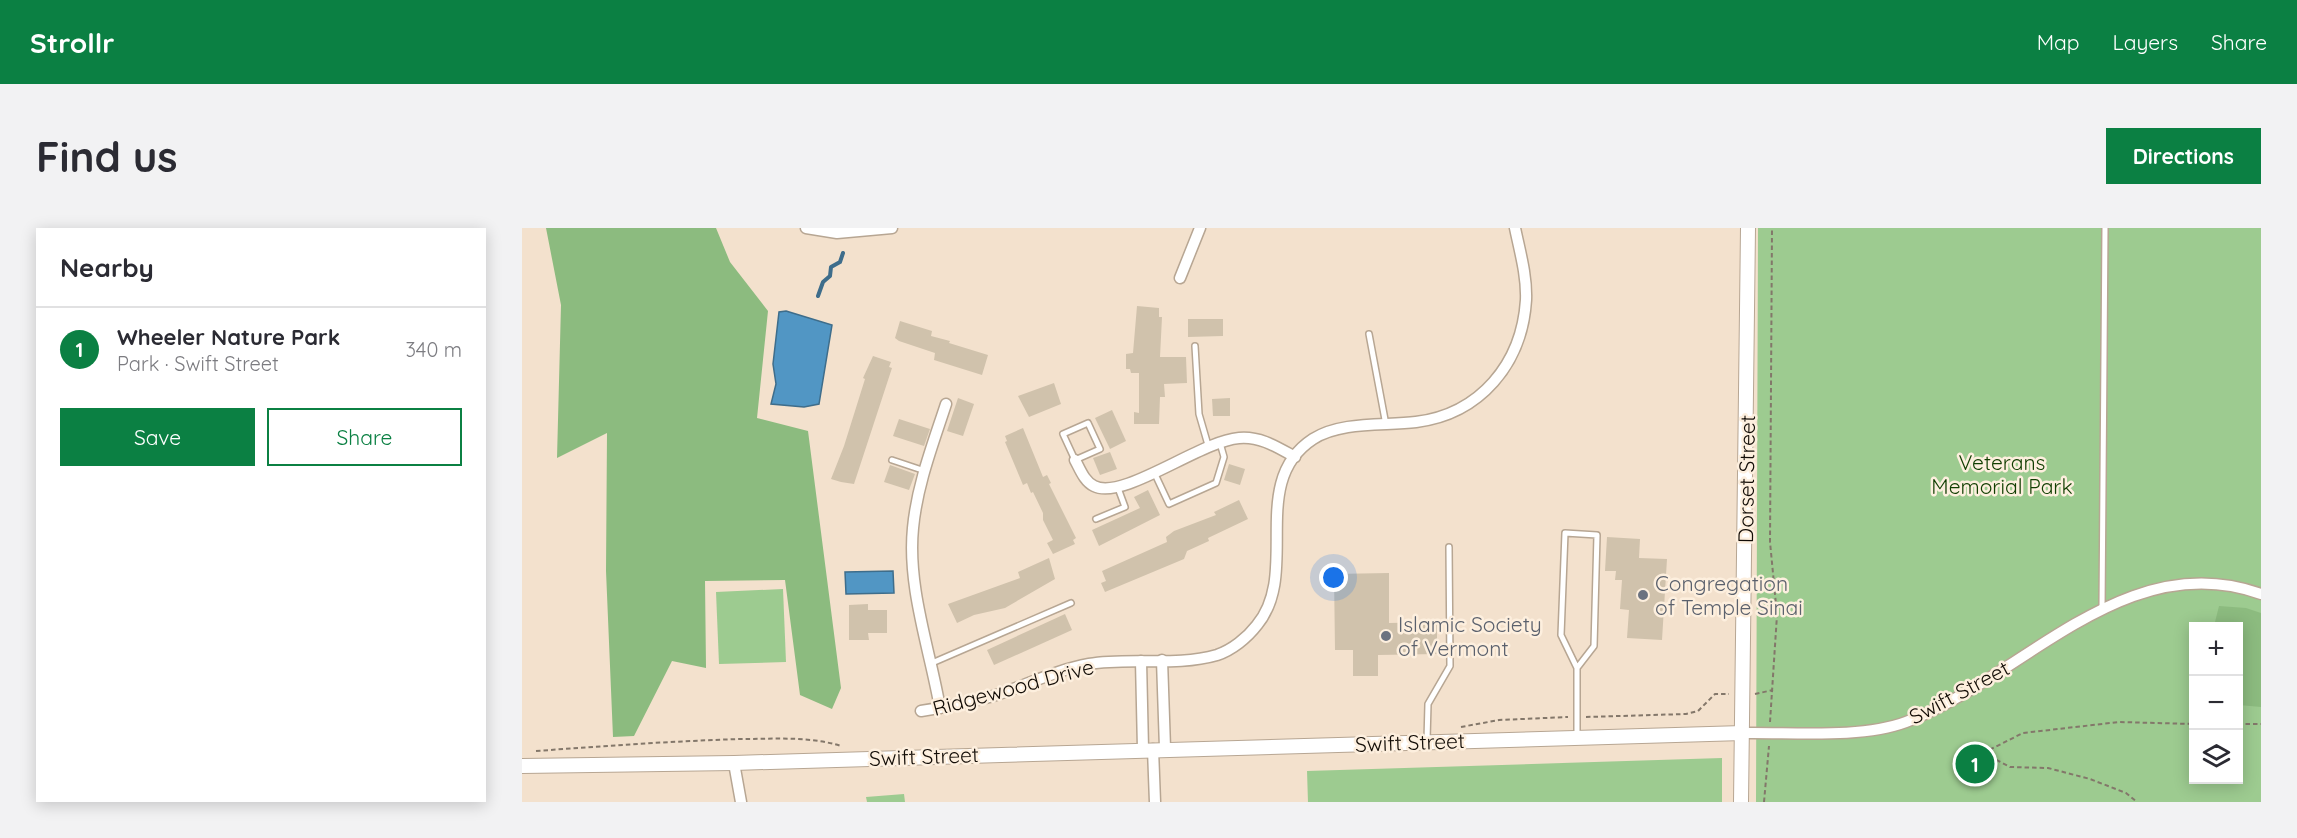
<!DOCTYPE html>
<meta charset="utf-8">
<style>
body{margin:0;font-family:Quicksand,sans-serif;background:#f2f2f3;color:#2b2b33}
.controls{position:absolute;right:18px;bottom:18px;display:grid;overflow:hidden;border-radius:0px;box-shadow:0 3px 15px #0003}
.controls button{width:54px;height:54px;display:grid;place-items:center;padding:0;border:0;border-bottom:2px solid #e1e1e2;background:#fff;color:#2b2b33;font:30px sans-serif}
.you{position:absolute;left:812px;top:350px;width:21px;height:21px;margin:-15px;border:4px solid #fff;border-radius:50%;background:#1a73e8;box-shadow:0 0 0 9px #1a73e833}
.badge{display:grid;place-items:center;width:39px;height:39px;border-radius:50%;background:#0b8043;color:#fff;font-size:20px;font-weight:700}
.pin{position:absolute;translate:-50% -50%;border:3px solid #fff;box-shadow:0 2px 6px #0006}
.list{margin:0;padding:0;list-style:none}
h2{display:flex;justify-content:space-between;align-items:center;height:78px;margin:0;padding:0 24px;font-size:26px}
h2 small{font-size:20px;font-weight:400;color:#7c7c81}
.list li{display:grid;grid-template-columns:39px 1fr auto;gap:18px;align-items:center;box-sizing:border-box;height:84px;padding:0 24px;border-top:2px solid #e1e1e2}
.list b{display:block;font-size:22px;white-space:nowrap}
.list p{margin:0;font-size:20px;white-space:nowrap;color:#7c7c81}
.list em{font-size:20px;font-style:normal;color:#7c7c81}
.actions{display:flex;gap:12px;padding:18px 24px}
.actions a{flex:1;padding:14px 0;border:2px solid #0b8043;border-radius:0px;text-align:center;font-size:21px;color:#0b8043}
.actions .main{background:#0b8043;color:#fff}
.icon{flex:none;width:33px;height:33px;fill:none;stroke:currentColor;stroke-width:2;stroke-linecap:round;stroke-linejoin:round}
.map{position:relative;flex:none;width:1739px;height:574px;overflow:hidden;border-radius:0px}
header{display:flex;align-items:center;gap:36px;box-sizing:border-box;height:84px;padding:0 30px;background:#0b8043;color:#fff}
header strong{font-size:28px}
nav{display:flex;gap:33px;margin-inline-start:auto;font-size:21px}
.intro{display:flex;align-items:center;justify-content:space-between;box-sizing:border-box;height:144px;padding:0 36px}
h1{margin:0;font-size:42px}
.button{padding:15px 27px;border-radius:0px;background:#0b8043;color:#fff;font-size:21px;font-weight:700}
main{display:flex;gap:36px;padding:0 36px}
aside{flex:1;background:#fff;border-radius:0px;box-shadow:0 3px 15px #0003}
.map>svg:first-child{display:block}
.green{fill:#9dcb90;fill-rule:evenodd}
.forest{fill:#8cbb7f}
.water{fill:#5196c4;stroke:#3e6d8b;stroke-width:1.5}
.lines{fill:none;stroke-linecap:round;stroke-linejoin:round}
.stream{stroke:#3e6d8b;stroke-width:4}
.building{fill:#d0c2ac}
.service-casing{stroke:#b7a693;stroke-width:8}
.minor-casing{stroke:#b7a693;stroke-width:13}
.tertiary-casing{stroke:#b7a693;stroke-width:16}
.path{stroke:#83776a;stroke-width:2;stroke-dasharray:4.5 3;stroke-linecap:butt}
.service{stroke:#fff;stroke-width:5}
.minor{stroke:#fff;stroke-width:10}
.tertiary{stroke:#fff;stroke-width:14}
.worship-dot{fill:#6b7280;stroke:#fdefde;stroke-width:2}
.labels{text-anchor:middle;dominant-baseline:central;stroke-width:5;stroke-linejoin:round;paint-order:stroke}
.park-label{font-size:21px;fill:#103e00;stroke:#fdefde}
.street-label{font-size:21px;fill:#120c06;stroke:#fdefde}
.worship-label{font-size:21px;fill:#5b616d;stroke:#fdefde;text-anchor:start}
</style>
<header>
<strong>Strollr</strong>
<nav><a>Map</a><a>Layers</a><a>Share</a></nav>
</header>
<div class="intro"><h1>Find us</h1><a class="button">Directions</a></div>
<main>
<aside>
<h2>Nearby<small></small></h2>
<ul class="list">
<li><span class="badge">1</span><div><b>Wheeler Nature Park</b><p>Park · Swift Street</p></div><em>340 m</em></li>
</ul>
<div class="actions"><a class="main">Save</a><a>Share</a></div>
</aside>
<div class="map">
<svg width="1739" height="574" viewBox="0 0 1739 574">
<rect width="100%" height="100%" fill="#f3e1cd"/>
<g class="green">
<path d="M 1236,0 L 1739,0 L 1739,574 L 1234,574 ZM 1672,398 L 1716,398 L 1716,552 L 1672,552 Z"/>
<path d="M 261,361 L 264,434 L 197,436 L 194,364 Z"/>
<path d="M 1200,530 L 1200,574 L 786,574 L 785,543 Z"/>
<path d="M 382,566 L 383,574 L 345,574 L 344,569 Z"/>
</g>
<g class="forest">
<path d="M 24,0 L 194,0 L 208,34 L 246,83 L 235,190 L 286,203 L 319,460 L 310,481 L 278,467 L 263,352 L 183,353 L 184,440 L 150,433 L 112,508 L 91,509 L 84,343 L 85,205 L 35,230 L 39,77 Z"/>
<path d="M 1697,378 L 1724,380 L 1739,385 L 1739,479 L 1717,477 L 1716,398 L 1692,398 Z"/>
</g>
<g class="water">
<path d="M 264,83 L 310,97 L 297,176 L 282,179 L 249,176 L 254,156 L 251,136 L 257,84 Z"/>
<path d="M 371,343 L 372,365 L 324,366 L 323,344 Z"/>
</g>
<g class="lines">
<path class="stream" d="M 296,68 L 301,54 L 308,48 L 309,39 L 318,34 L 321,25"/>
</g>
<g class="building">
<path d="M 615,78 L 637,80 L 637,89 L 640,89 L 638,129 L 664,129 L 665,155 L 642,156 L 643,169 L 638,169 L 637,196 L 612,196 L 612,184 L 617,185 L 617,145 L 609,145 L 608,141 L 604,141 L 604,126 L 611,125 Z"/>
<path d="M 666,91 L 701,91 L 701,108 L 666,109 Z"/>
<path d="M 378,93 L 410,103 L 409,108 L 428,113 L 427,115 L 466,127 L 460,147 L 412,132 L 413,125 L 377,113 L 373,110 Z"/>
<path d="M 351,128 L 369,134 L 367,139 L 370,140 L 332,256 L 319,254 L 309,251 L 322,218 L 343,151 L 341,150 Z"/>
<path d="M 532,155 L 539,176 L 507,189 L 496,168 Z"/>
<path d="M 436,170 L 452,176 L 441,208 L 425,203 Z"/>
<path d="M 708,170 L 708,188 L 691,188 L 690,171 Z"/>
<path d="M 590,182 L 604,213 L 588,221 L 573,190 Z"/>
<path d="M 377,191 L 408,201 L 402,218 L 371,208 Z"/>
<path d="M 501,200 L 521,249 L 525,247 L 529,255 L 527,256 L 554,310 L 551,312 L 553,316 L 531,326 L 525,315 L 531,312 L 521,292 L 521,285 L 511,264 L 509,265 L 505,255 L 501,257 L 483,214 L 485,213 L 483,208 Z"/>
<path d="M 588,224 L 595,241 L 578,247 L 571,230 Z"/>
<path d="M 707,236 L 723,241 L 718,257 L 702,252 Z"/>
<path d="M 368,237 L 393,246 L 387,262 L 362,254 Z"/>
<path d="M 626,262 L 638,287 L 577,318 L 570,302 L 618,280 L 612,269 Z"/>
<path d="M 717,272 L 726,291 L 686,310 L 687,313 L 665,323 L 662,331 L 583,364 L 579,355 L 584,353 L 580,343 L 645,314 L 644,309 L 652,303 L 694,287 L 692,284 Z"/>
<path d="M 1085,309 L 1118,311 L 1117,330 L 1145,331 L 1140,412 L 1105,410 L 1107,382 L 1098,381 L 1100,352 L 1093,352 L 1094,343 L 1083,343 Z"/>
<path d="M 527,330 L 533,351 L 483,380 L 452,387 L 435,395 L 426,376 L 498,350 L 496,344 Z"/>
<path d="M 867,345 L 867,395 L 915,394 L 915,426 L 856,427 L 856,448 L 831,448 L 831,422 L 813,422 L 812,346 Z"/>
<path d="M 346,376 L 346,382 L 365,382 L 365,405 L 346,405 L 347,412 L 327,412 L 327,377 Z"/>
<path d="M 543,386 L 550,402 L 472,437 L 465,422 Z"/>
</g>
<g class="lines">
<defs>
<g id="service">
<path d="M 847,106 L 864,197"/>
<path d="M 673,118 L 677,186 L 686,217"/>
<path d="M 566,195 L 578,221 L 553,232 L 541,206 Z"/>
<path d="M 370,232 L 403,243"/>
<path d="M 632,244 L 647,276 L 694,255 L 702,229 L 698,215"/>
<path d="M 574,291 L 603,279 L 596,260"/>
<path d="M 1580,381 L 1583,0"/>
<path d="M 410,435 L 549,375"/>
<path d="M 1055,508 L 1055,440 L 1072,418 L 1075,307 L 1043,305 L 1039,407 L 1055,440"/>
<path d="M 905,512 L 906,476 L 928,438 L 927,319"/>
</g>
<g id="minor">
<path d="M 284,0 L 315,5 L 370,0"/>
<path d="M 658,50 L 678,0"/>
<path d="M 553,232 C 558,241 562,253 572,258 C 601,273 678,213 717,210 C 738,208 755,219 773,229"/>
<path d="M 640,432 L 643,520"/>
<path d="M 619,433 L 621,521"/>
<path d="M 418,480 C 408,422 385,359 391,300 C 395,257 411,216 424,176"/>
<path d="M 399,483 C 423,479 447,475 471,468 C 503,458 533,442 567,436 C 608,429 654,439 695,427 C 710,422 725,410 735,397 C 779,344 725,254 791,211 C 819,193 862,198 894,194 C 958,186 1000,136 1004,72 C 1005,48 998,24 993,0"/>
<path d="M 1221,505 C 1270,504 1338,511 1384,494 C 1501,450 1603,317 1739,366"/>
<path d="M 631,521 L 633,574"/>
<path d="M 212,535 L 219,574"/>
</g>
<g id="tertiary">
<path d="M 0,538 L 212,535 L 1221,505"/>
<path d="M 1219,574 L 1226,0"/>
</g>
</defs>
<use href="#service" class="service-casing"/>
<use href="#minor" class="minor-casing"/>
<use href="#tertiary" class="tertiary-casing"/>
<g class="path">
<path d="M 1233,466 L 1251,462"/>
<path d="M 1064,489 L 1164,486 L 1176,483 L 1193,466 L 1207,466"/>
<path d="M 1248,494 L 1255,387 L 1248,314 L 1250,0"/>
<path d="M 1716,496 L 1739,496"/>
<path d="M 939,499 L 977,492 L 1046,489"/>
<path d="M 14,523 C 83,518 151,513 220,511 C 253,511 287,508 319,518"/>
<path d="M 1461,525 L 1501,505 L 1597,494 L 1672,496"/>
<path d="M 1461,525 L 1488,539 L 1526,540 L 1568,551 L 1604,565 L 1615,574"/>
<path d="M 1242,574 L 1247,518"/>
</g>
<use href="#service" class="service"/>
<use href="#minor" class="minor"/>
<use href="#tertiary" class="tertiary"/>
</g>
<g class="worship-dot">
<circle cx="1121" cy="367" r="6"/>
<circle cx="864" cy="408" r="6"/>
</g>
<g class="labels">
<g class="park-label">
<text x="1480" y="234">Veterans<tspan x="1480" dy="24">Memorial Park</tspan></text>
</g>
<g class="street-label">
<text transform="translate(1224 251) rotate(-89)">Dorset Street</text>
<text transform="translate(491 459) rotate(-15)">Ridgewood Drive</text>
<text transform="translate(1437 464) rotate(-28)">Swift Street</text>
<text transform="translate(888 514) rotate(-2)">Swift Street</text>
<text transform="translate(402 528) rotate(-2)">Swift Street</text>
</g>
<g class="worship-label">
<text x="1133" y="355">Congregation<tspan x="1133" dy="24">of Temple Sinai</tspan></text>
<text x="876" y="396">Islamic Society<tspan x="876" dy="24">of Vermont</tspan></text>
</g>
</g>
</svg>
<div class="controls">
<button>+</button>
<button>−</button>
<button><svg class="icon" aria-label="layers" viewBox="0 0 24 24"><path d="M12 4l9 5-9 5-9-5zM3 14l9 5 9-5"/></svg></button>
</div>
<div class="you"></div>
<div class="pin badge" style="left:1453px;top:536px">1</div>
</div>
</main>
